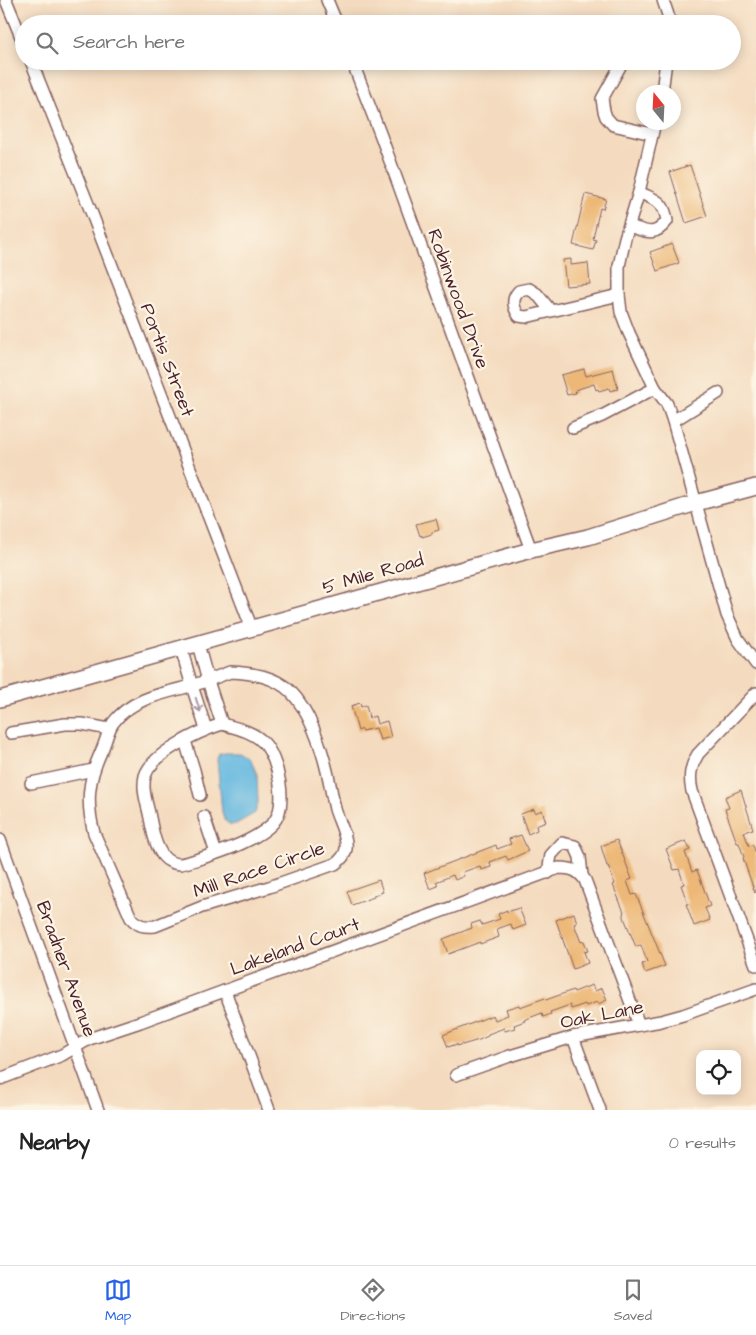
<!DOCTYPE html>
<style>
body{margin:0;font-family:"Architects Daughter",sans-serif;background:#f2f2f2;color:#222}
.controls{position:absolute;right:15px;bottom:15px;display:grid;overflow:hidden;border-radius:10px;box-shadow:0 2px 12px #0003}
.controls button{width:45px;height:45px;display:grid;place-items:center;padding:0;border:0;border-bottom:1px solid #e0e0e0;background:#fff;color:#222;font:25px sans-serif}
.compass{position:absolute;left:636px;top:85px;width:45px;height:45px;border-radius:50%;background:#fff;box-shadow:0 2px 12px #0003;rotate:342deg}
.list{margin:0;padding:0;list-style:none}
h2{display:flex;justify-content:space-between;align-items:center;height:65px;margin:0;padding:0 20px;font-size:21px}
h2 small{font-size:16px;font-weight:400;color:#767676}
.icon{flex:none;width:28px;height:28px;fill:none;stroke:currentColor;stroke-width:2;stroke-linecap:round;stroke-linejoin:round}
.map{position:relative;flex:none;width:756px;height:1110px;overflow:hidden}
.search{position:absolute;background:#fff;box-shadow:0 2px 12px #0003;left:15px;right:15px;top:15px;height:55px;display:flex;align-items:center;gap:12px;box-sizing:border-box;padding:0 18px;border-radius:28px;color:#767676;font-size:19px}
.sheet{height:155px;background:#fff}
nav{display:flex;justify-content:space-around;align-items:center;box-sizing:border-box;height:70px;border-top:1px solid #e0e0e0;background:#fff;font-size:14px;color:#767676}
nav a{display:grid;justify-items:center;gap:2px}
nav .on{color:#2563eb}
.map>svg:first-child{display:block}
.water{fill:#64b8e0;stroke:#576c86}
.building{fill:#edb877}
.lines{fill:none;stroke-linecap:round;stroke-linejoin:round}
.street-casing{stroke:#86615f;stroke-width:14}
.secondary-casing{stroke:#86615f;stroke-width:18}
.street{stroke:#fff;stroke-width:11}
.secondary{stroke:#fff;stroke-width:15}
.oneway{stroke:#ae9aa0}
.labels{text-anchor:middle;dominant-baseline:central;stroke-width:4.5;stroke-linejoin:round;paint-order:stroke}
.street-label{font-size:19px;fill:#4a1f2b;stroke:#fcf5e5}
</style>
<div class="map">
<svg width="756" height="1110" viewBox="0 0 756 1110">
<rect width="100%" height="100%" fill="#fcf5e5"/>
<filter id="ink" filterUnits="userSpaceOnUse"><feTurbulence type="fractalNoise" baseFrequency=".02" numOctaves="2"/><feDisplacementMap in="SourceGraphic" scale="10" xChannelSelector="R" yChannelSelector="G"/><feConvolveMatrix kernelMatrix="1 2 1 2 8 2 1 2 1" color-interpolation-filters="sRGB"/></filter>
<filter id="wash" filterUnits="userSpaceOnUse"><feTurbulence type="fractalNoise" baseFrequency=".0096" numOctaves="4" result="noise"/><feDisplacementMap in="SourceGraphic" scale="20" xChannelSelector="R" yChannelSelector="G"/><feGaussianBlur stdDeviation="1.12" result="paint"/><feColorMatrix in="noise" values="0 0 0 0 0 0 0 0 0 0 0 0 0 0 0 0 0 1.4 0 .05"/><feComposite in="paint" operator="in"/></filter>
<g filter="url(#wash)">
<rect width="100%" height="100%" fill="#f4dbbf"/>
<path class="water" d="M 225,753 L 240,753 L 250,759 L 257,774 L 258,803 L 255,813 L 236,824 L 231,825 L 225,821 L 222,812 L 217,759 L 219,754 Z"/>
<g id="blocks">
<g class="building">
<path d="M 690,165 L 707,216 L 686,223 L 670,172 Z"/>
<path d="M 585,194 L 606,199 L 603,209 L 600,208 L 595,229 L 593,239 L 596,240 L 593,250 L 573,245 Z"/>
<path d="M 672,244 L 679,263 L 657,271 L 650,252 Z"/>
<path d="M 571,259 L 571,265 L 588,263 L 590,284 L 566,286 L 563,260 Z"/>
<path d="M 584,369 L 586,376 L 613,369 L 618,389 L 610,391 L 609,388 L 599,391 L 598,389 L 596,390 L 594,384 L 575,390 L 576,393 L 567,395 L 561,375 Z"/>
<path d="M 436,519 L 439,530 L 432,532 L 432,534 L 422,537 L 422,535 L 420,536 L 416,524 Z"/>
<path d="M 360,703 L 361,707 L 366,705 L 369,718 L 375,716 L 377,724 L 387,721 L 391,737 L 380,740 L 376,728 L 362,731 L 362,729 L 358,731 L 351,706 Z"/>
<path d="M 741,790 L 753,829 L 744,832 L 749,846 L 753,845 L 756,854 L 756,892 L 755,893 L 743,858 L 744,857 L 739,843 L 737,843 L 725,809 L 729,808 L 725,797 Z"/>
<path d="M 534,809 L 535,813 L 542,810 L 546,822 L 536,826 L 537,830 L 528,834 L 521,814 Z"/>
<path d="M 521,835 L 528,851 L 508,860 L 506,856 L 490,862 L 491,867 L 481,870 L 480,866 L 463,872 L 464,876 L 455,880 L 453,875 L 436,882 L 438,886 L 430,889 L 424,873 L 496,845 L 497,849 L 511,844 L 509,839 Z"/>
<path d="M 617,840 L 632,879 L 627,881 L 632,895 L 636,894 L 665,966 L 645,973 L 642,964 L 647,962 L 641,945 L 636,947 L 625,920 L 623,913 L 624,912 L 613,885 L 615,884 L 608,866 L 607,866 L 601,846 Z"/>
<path d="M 686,841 L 690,850 L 685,852 L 692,872 L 697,870 L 710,906 L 705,908 L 710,920 L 694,926 L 686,904 L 688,904 L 681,885 L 684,884 L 679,869 L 674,870 L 666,849 Z"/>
<path d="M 379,880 L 383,892 L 374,895 L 374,897 L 352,905 L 347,891 Z"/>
<path d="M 519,908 L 526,925 L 513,930 L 511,924 L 497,929 L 499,937 L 480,944 L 480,942 L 448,954 L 443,939 L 472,928 L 471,924 L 480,921 L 482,925 L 500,919 L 498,914 L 507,910 L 507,912 Z"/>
<path d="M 574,913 L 577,923 L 574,924 L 581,942 L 584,941 L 588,951 L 584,952 L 588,963 L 573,969 L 556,920 Z"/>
<path d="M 592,985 L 595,991 L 602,988 L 607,1000 L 598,1004 L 597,1002 L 586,1006 L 585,1004 L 571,1009 L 570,1005 L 550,1012 L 551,1014 L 543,1017 L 542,1013 L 524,1020 L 525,1021 L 514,1025 L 515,1028 L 505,1031 L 504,1028 L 488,1034 L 488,1036 L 479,1040 L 462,1045 L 462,1044 L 457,1046 L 457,1044 L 448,1047 L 443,1035 L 493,1015 L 495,1020 L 508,1015 L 506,1009 L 519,1005 L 520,1007 L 545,998 L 546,1000 L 573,990 L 574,992 Z"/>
</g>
</g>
</g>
<g filter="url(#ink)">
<use href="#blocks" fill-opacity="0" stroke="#86615f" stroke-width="1"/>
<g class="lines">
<defs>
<g id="street">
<path d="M 6,0 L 24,44"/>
<path d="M 327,0 L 337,24"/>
<path d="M 663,0 L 668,15 L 669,24"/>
<path d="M 31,61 L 92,214 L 252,629"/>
<path d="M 352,61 L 381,136 L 531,550"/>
<path d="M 623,61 L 602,99 L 604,111 L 606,117 L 613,125 L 652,134"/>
<path d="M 662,92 L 666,61"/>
<path d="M 655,122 L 639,192 L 625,238 L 619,266 L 619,295 L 621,312 L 629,333 L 655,388 L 667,404 L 673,421 L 727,615 L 738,639 L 756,664"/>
<path d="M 629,226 C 646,231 654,238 667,221 C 664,200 656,201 639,192"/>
<path d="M 551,311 L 537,294 L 529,289 L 519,291 C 511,299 513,307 519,316 L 526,317 L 619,295"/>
<path d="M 673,421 L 718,393"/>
<path d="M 573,428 L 602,416 L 655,388"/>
<path d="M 198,644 L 208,681 L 222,724"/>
<path d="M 181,648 L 192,686 L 206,729"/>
<path d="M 230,672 C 252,673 275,676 291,692 C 309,710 321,746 327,771 C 330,783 332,796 335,809 C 338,820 348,837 346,849 C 345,856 341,860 335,864 L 269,887 L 202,907 L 155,926 C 144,927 138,926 131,918 L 94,833 C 86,803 88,780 101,752 C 106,742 107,732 113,723 C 130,699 164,693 191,686 C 204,682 217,677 230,672 Z"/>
<path d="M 756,693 L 698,754 C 690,767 689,777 692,791 L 756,965"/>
<path d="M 222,724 C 236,728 252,731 263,742 C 278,757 289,806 273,823 C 257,840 224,851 202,858 C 195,860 187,863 180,864 C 174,864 167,861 163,856 C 154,844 152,827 149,813 C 146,801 142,788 145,776 C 152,753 200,731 222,724 Z"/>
<path d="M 11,733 L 65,724 L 82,724 L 109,729"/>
<path d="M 185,741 L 194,770 L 200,795"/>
<path d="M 31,783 L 93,770"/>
<path d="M 204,817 L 216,853"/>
<path d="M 0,840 L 98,1110"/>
<path d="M 548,873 L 551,855 L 562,843 L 575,846 L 580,857 L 582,875"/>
<path d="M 225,991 L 269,1110"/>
<path d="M 573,1037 L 600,1110"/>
<path d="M 456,1075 L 510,1056 L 573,1037 L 661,1021 L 683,1015 L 756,989"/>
<path d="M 0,1079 L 62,1055 L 89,1039 L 140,1022 L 559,868 C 571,868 578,870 585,880 L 639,1025"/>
</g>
<path id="secondary" d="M 0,699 L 531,550 L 588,537 L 696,503 L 756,487"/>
</defs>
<use href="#street" class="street-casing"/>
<use href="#secondary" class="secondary-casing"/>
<use href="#street" class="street"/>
<use href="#secondary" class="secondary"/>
</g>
<defs><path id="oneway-shaft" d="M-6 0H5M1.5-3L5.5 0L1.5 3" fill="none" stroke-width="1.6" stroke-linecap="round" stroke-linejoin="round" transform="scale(1.25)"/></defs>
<use class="oneway" href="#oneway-shaft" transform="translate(198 705) rotate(72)"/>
</g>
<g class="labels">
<g class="street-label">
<text transform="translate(458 299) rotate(70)">Robinwood Drive</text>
<text transform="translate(167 360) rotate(69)">Portis Street</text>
<text transform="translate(373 574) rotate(-16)">5 Mile Road</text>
<text transform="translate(259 870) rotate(-19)">Mill Race Circle</text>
<text transform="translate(295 947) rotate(-20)">Lakeland Court</text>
<text transform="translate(66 969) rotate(70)">Bradner Avenue</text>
<text transform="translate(602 1015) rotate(-11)">Oak Lane</text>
</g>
</g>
</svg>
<div class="controls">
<button><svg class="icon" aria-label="locate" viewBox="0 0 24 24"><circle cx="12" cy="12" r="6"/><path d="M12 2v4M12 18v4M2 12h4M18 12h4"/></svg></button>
</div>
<svg class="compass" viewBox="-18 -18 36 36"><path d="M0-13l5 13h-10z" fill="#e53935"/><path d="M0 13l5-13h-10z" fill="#767676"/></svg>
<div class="search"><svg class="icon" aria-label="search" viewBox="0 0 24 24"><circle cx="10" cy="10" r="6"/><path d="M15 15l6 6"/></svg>Search here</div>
</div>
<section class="sheet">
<h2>Nearby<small>0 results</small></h2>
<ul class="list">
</ul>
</section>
<nav>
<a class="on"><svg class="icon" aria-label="map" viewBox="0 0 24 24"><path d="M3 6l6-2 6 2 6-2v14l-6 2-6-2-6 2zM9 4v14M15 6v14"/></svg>Map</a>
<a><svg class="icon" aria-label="directions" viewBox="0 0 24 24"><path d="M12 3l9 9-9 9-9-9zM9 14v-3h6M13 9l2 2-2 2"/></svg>Directions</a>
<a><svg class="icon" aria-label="saved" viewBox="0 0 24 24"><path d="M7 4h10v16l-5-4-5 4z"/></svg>Saved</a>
</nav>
